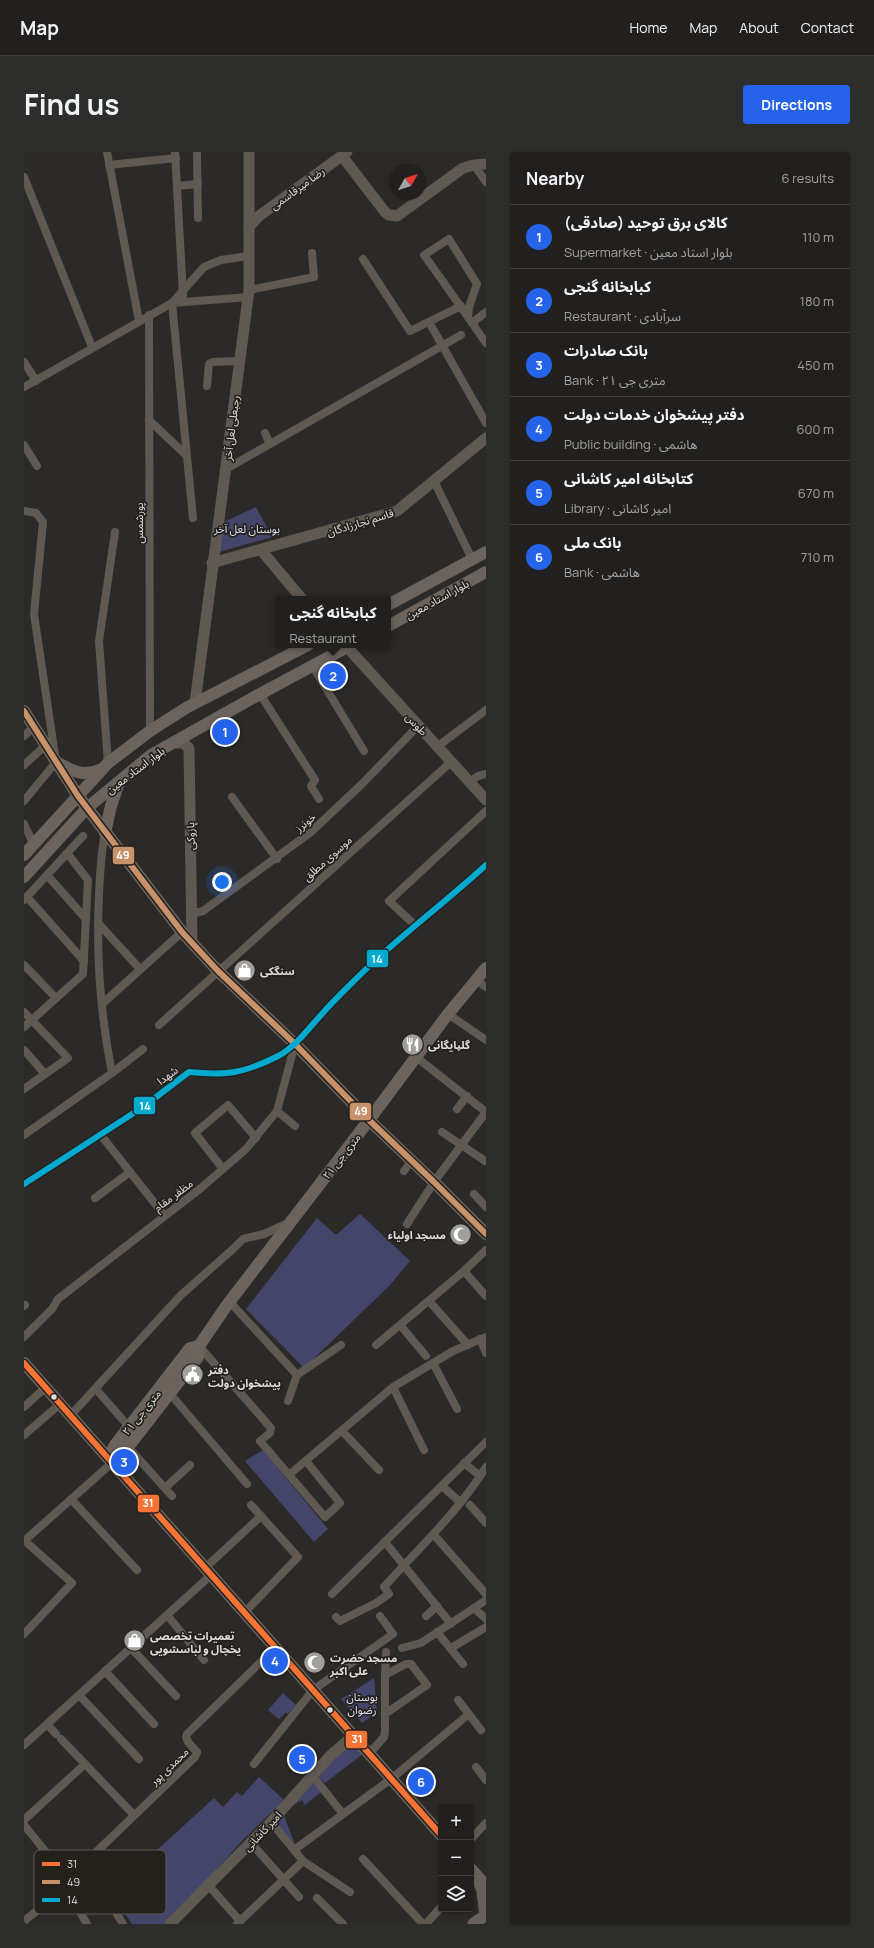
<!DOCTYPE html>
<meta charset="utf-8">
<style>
body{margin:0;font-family:Manrope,"Noto Sans Arabic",sans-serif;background:#2d2d2b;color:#f1f3f6}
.controls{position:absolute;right:12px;bottom:12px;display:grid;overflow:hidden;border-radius:4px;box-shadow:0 1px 3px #0004}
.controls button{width:36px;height:36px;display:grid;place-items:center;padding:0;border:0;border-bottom:1px solid #3e3e3c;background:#21201e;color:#f1f3f6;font:20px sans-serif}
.compass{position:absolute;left:366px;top:12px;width:36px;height:36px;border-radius:50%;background:#21201e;box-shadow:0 1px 3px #0004;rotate:51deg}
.you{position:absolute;left:198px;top:730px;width:14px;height:14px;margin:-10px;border:3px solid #fff;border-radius:50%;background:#1a73e8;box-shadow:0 0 0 6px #1a73e833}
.badge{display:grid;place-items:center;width:26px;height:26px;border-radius:50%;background:#2563eb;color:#fff;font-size:13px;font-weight:700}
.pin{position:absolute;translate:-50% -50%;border:2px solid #fff;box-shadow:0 1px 4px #0006}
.popup{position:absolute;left:251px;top:444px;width:116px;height:52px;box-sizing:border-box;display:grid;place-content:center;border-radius:4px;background:#21201e;filter:drop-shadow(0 1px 3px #0005);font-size:13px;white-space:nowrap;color:#a2a3a4}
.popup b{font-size:15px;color:#f1f3f6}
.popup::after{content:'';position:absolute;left:50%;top:100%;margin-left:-8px;border:8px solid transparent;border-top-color:#21201e}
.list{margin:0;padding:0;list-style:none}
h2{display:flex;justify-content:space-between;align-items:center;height:52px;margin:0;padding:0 16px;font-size:17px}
h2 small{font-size:13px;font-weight:400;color:#a2a3a4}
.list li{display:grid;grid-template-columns:26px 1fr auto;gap:12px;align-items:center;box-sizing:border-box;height:64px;padding:0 16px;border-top:1px solid #3e3e3c}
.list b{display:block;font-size:15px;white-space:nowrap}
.list p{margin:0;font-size:13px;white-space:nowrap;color:#a2a3a4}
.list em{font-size:13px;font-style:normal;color:#a2a3a4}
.icon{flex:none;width:22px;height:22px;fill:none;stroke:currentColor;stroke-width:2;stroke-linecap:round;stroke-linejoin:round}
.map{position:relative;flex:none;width:462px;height:1772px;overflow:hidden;border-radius:4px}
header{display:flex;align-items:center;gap:24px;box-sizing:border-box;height:56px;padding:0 20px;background:#21201e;border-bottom:1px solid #3e3e3c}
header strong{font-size:19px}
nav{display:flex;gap:22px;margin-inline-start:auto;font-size:14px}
.intro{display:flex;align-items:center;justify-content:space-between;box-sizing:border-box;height:96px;padding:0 24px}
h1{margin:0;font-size:28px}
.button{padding:10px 18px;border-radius:4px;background:#2563eb;color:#fff;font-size:14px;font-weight:700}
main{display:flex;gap:24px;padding:0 24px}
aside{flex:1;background:#21201e;border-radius:4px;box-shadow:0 1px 3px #0004}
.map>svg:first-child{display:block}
.green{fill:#44456a}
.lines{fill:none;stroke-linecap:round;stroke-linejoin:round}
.minor{stroke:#605952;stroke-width:8}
.tertiary{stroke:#605952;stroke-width:11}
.secondary{stroke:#6b635c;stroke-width:12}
.primary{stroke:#696159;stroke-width:13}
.bus-1-casing{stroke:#24211d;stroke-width:9}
.bus-2-casing{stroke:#24211d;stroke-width:9}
.bus-3-casing{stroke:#24211d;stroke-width:9}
.bus-1{stroke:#f57335;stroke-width:6}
.bus-2{stroke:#c7916a;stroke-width:6}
.bus-3{stroke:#00a9ce;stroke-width:6}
.bus-dot{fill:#e0dedb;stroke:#24211d;stroke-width:1.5}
.labels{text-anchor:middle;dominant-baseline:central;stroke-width:3.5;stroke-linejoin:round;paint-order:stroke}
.street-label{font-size:11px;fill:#e0dedb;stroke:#24211d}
.park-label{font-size:11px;fill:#e0e1f3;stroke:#24211d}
.poi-label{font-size:11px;font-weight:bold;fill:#e0dedb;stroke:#24211d;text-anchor:start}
.key{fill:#24211d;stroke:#5c5a56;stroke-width:1}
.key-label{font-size:11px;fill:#e0dedb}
.line-badge{stroke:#24211d;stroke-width:1.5}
.badge-label{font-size:11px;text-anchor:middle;font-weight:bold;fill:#fff}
</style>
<header>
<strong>Map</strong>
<nav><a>Home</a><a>Map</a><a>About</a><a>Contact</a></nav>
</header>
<div class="intro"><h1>Find us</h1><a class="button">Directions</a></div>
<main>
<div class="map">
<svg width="462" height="1772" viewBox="0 0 462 1772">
<rect width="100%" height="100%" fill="#2c2a28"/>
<g class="green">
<path d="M 232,355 L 248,385 L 195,400 L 200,370 Z"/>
<path d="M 336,1062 L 386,1109 L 366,1133 L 280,1216 L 222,1157 L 293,1066 L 312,1083 Z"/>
<path d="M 239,1298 L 304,1377 L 290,1390 L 221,1309 Z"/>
<path d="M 350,1526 L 353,1560 L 338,1571 L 317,1547 Z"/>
<path d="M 259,1541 L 272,1553 L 264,1562 L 262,1560 L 255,1567 L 244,1558 Z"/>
<path d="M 330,1589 L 340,1601 L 301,1631 L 293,1623 Z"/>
<path d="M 235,1625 L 260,1648 L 218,1689 L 170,1743 L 140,1772 L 108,1772 L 87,1740 L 190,1646 L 199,1655 L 213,1640 L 218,1644 Z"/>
<path d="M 288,1626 L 298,1639 L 281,1653 L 278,1648 L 262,1657 Z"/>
<path d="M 259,1661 L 273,1698 L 250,1670 Z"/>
</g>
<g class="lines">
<g class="minor">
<path d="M 83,0 L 115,169"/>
<path d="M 151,0 L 159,143"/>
<path d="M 173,0 L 174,66"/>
<path d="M 85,13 L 152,6"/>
<path d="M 450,13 L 462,30"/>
<path d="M 0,25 L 68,195"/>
<path d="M 153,34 L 174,32"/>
<path d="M 339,107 L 386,179 L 437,154"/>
<path d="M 225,138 L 290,125 L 288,101"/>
<path d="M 125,163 L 126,579"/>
<path d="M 444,165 L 445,155 L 453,132 L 425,87 L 400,103 C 421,132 441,161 462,191"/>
<path d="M 405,170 L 462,271"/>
<path d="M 448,171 L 462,160"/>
<path d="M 0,210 L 12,229"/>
<path d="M 183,234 L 185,212 L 188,210 L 215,209"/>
<path d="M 0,235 L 148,151 L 180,115 L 197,108 L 224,104"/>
<path d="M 125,268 L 162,303"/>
<path d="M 241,281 L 246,292"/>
<path d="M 0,293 L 13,314"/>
<path d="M 202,317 L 437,183"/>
<path d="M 410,329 L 448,407"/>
<path d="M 0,359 L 12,361 L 19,370 L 10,462 L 32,610 L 0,649"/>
<path d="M 169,366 L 148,151 L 224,145"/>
<path d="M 288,513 L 340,599"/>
<path d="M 236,542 L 291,628 L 287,634 L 295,647"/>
<path d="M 0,584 L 10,575"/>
<path d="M 414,594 L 462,558"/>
<path d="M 84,611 L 75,489 L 91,380"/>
<path d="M 0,613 L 22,593"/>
<path d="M 445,630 L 454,624 L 462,622"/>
<path d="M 208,645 L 253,707"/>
<path d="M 0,672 L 10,693"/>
<path d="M 81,681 C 77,701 76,721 75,742 C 72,803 76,861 88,921"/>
<path d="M 23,723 L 62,767"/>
<path d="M 3,745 L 60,809"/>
<path d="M 0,748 L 59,684"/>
<path d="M 167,758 L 171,761 L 179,759 L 287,680 L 338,632 L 394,574"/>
<path d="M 74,771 L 116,817"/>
<path d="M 392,774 L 365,749 L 462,659"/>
<path d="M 0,813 L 32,846"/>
<path d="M 452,828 L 462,835"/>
<path d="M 78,852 L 158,780"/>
<path d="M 0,860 L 44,906 L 0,937"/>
<path d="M 424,862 L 462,888"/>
<path d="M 135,873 L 427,610"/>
<path d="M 0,875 L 59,822 L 64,728 L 43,701"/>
<path d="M 0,898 L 21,922"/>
<path d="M 392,905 L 462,960"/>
<path d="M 433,957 L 443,944"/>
<path d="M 253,959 L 271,974"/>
<path d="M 418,980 L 461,1009"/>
<path d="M 76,982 L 140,1063"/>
<path d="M 0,983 L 88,921 L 119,897"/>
<path d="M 199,1017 L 171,981 L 204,953 L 232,986"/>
<path d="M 380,1019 L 388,1008"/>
<path d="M 0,1032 L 119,955 L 165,920 C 204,924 221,921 256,903 C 273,893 285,876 297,863 C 310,848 324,835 338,821 C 377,783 422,750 462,713"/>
<path d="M 450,1042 L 462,1055"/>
<path d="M 71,1046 L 106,1020"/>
<path d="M 383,1072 L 410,1030 L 462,960"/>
<path d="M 440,1119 L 462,1144"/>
<path d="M 205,1149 L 273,1223"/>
<path d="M 405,1149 L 444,1193"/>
<path d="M 0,1154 L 1,1153"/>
<path d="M 377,1174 L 402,1204"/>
<path d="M 0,1185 L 28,1157 L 34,1147 L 177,1036 L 222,997 L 253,959 L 271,892"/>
<path d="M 456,1187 L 462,1201"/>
<path d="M 352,1193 L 440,1119 L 462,1098"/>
<path d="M 175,1194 L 247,1276 L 246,1281 L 236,1289 L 301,1365 L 316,1351 L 282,1309"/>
<path d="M 409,1211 L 433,1257"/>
<path d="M 369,1235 L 400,1298"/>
<path d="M 72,1237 L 105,1275"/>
<path d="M 143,1238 L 223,1332"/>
<path d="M 264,1249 L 273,1223 L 317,1193"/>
<path d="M 0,1255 L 21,1236"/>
<path d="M 46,1264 L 157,1143 L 209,1097 L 219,1087 L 240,1082 L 266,1070"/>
<path d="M 318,1279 L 355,1318"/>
<path d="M 0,1283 L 36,1252"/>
<path d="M 104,1295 L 148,1344"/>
<path d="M 440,1311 L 456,1324"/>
<path d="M 266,1322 L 369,1235 L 429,1199 L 462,1185"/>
<path d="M 418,1334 L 436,1350"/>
<path d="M 141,1336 L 166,1313"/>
<path d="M 47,1347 L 113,1418"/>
<path d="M 446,1353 L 462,1371"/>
<path d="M 410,1383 L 462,1442"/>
<path d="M 0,1389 L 88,1311"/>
<path d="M 361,1390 L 427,1472"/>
<path d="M 181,1416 L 237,1364"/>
<path d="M 308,1442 L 462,1290"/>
<path d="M 451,1457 L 462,1467"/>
<path d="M 220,1461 L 274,1405 L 227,1353"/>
<path d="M 143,1463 L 180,1508"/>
<path d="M 402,1464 L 413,1454"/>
<path d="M 312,1465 L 316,1469 L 352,1451 L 365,1442 L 360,1435 C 395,1396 434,1360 462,1315"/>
<path d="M 413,1480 L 439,1512"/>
<path d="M 0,1482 L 48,1431 L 1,1389"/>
<path d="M 107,1496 L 152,1544"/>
<path d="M 378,1496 L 397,1491 L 462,1448"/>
<path d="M 427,1496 L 462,1475"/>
<path d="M 81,1519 L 130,1572"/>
<path d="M 361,1523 L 382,1512 L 387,1512 L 403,1533 L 361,1562"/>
<path d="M 55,1543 L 115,1607"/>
<path d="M 434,1548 L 457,1578"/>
<path d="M 23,1572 L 32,1582"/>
<path d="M 37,1587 L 110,1663"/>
<path d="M 0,1593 L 187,1423"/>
<path d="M 345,1602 L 360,1585 L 361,1579 L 361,1527 L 362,1500"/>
<path d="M 230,1612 L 289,1538 L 369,1482 L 356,1464"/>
<path d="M 452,1615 L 462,1628"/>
<path d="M 288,1623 L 319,1662"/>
<path d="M 0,1668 L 61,1612"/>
<path d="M 247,1670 L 279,1709 L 326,1740"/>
<path d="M 0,1673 L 46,1730"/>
<path d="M 447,1687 L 462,1671"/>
<path d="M 227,1691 L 275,1745"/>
<path d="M 270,1698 L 367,1627 L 445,1562"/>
<path d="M 339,1707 L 399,1772"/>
<path d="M 185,1734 L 216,1769"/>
<path d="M 293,1746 L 319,1772"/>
<path d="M 53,1755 L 63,1772"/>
<path d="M 0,1769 L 47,1732 L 53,1739"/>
<path d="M 99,1772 L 64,1714 L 65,1707 L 171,1605 L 173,1600 L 164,1590 L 162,1585 L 163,1582 L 251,1496"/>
<path d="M 213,1772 L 279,1709"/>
<path d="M 402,1772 L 417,1755"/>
</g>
<g class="tertiary">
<path d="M 318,4 L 361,60 L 365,63 L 373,64 L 439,16 L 450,13 L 462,12"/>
<path d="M 225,75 L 235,64 L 323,0"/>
<path d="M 237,398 L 278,447"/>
<path d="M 188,411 L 373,359 L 462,286"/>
<path d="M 323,495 L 462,648"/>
<path d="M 171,551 L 225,138 L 225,0"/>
<path d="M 148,591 L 159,591 L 165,596 L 168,791"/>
<path d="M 146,1772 L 247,1670 L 306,1604 L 329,1584"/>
</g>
<g class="secondary">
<path d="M 364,453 L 462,400"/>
<path d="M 364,474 L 462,420"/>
<path d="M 0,559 L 54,644 L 158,780 L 194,819 L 271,892 L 345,968 L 410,1030 L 462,1082"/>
<path d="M 34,611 C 52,620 57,625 78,617"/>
<path d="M 81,681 L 87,654 L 95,630"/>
<path d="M 0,703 L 84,611 L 126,579 L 162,556 L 284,493"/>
<path d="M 0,725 L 63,656 L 127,603 L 236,542 L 327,493"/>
<path d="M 0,1211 L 417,1683"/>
<path d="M 88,1311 L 94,1307 L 104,1295 L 174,1205 L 175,1194 L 203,1153 L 345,968 L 424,862 L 462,816"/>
<path d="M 88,1311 L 87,1301 L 91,1293 L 166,1196 L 175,1194"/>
<path d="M 447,1717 L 461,1733"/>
</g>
<g class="primary">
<path d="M 454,1726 L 459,1739 L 462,1764"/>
<path d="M 450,1772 L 462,1764"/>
</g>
<defs>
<path id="bus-1" d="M 0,1211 L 417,1683"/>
<path id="bus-2" d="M 0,559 L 54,644 L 158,780 L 194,819 L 271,892 L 345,968 L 410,1030 L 462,1082"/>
<path id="bus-3" d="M 0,1032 L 119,955 L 165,920 C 204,924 221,921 256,903 C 273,893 285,876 297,863 C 310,848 324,835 338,821 C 377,783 422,750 462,713"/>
</defs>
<use href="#bus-1" class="bus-1-casing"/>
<use href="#bus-2" class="bus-2-casing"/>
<use href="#bus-3" class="bus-3-casing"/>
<use href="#bus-1" class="bus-1"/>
<use href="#bus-2" class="bus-2"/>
<use href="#bus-3" class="bus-3"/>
</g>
<defs>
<symbol id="shop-disc" viewBox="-11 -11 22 22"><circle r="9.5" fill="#a19f9c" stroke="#24211d"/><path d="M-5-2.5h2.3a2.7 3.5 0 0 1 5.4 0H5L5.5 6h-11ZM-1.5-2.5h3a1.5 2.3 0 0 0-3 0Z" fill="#fff"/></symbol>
<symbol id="restaurant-disc" viewBox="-11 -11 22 22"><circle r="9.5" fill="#a19f9c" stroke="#24211d"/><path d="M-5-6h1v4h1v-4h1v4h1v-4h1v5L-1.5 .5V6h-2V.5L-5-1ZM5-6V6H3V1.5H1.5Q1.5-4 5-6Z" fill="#fff"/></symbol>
<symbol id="mosque-disc" viewBox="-11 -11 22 22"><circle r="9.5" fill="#a19f9c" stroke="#24211d"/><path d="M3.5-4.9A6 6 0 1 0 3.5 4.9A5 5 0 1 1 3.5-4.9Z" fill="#fff"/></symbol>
<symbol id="civic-disc" viewBox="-11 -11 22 22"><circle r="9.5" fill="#a19f9c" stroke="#24211d"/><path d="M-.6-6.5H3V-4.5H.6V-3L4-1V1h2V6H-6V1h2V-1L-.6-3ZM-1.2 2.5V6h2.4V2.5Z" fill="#fff"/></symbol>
</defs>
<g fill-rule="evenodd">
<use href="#shop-disc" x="208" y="806" width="25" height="25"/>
<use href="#restaurant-disc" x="376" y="880" width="25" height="25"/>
<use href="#mosque-disc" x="424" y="1070" width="25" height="25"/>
<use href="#civic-disc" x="156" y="1210" width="25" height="25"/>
<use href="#shop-disc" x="98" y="1476" width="25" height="25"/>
<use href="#mosque-disc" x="278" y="1498" width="25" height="25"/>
</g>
<g class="bus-dot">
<circle cx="30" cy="1245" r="3.5"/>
<circle cx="306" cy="1558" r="3.5"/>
</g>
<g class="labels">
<g class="street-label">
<text transform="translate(273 36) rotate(-36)">رضا میرقاسمی</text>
<text transform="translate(207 276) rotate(-83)">رجبعلی لعل آخر</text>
<text transform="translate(336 370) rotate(-17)">قاسم نجارزادگان</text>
<text transform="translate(114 371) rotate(-90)">پورشمس</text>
<text transform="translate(413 447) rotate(-29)">بلوار استاد معین</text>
<text transform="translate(393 572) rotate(47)">طوس</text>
<text transform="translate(111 618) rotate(-37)">بلوار استاد معین</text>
<text transform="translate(281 670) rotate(-40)">خونرز</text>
<text transform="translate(166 684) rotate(-91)">پازوکی</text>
<text transform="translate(303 706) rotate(-42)">موسوی مطلق</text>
<text transform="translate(143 923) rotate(-37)">شهدا</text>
<text transform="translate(317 1004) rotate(-52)">۲۱ متری جی</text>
<text transform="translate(149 1043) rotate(-37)">مظفر مقام</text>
<text transform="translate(117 1260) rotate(-51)">۲۱ متری جی</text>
<text transform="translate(145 1614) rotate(-44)">محمدی پور</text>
<text transform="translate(238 1679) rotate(-47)">امیر کاشانی</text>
</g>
<g class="park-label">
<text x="223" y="376">بوستان لعل آخر</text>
<text x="338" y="1544">بوستان<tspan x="338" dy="13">رضوان</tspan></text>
</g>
<g class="poi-label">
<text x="236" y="818">سنگکی</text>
<text x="404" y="892">گلپایگانی</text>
<text x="422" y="1082" text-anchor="end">مسجد اولیاء</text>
<text x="184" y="1217">دفتر<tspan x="184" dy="13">پیشخوان دولت</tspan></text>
<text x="126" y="1483">تعمیرات تخصصی<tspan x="126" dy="13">یخچال و لباسشویی</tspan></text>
<text x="306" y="1505">مسجد حضرت<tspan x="306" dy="13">علی اکبر</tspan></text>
</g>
</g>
<rect x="10" y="1698" width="132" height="64" rx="6" class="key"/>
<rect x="18" y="1710" width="18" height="4" fill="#f57335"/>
<rect x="18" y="1728" width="18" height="4" fill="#c7916a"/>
<rect x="18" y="1746" width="18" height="4" fill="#00a9ce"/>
<g class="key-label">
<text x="43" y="1716">31</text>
<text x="43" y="1734">49</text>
<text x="43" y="1752">14</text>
</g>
<g class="line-badge">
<rect x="88" y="694" width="23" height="19" rx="4" fill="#c7916a"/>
<rect x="342" y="797" width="23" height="19" rx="4" fill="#00a9ce"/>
<rect x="109" y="944" width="23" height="19" rx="4" fill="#00a9ce"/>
<rect x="325" y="950" width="23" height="19" rx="4" fill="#c7916a"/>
<rect x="113" y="1342" width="23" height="19" rx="4" fill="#f57335"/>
<rect x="321" y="1578" width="23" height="19" rx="4" fill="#f57335"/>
</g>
<g class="badge-label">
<text x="99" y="707">49</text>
<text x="353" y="811">14</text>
<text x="121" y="958">14</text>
<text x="337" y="963">49</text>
<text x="124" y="1355">31</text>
<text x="333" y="1591">31</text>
</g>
</svg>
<div class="controls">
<button>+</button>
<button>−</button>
<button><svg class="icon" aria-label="layers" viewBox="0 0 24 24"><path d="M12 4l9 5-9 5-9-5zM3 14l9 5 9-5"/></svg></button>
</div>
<svg class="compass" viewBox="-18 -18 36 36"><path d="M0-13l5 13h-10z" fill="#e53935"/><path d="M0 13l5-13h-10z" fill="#a2a3a4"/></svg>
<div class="you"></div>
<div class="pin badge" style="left:201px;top:580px">1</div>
<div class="pin badge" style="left:309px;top:524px">2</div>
<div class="popup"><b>کبابخانه گنجی</b>Restaurant</div>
<div class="pin badge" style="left:100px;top:1310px">3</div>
<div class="pin badge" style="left:251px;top:1509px">4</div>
<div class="pin badge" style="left:278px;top:1607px">5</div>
<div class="pin badge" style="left:397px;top:1630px">6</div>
</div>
<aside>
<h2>Nearby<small>6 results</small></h2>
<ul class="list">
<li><span class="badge">1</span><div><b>کالای برق توحید (صادقی)</b><p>Supermarket · بلوار استاد معین</p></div><em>110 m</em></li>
<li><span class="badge">2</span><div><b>کبابخانه گنجی</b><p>Restaurant · سرآبادی</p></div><em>180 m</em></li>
<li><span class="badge">3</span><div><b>بانک صادرات</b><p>Bank · ۲۱ متری جی</p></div><em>450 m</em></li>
<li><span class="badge">4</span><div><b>دفتر پیشخوان خدمات دولت</b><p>Public building · هاشمی</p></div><em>600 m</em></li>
<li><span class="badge">5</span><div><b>کتابخانه امیر کاشانی</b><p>Library · امیر کاشانی</p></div><em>670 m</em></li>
<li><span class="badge">6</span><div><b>بانک ملی</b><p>Bank · هاشمی</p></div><em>710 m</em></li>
</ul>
</aside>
</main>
